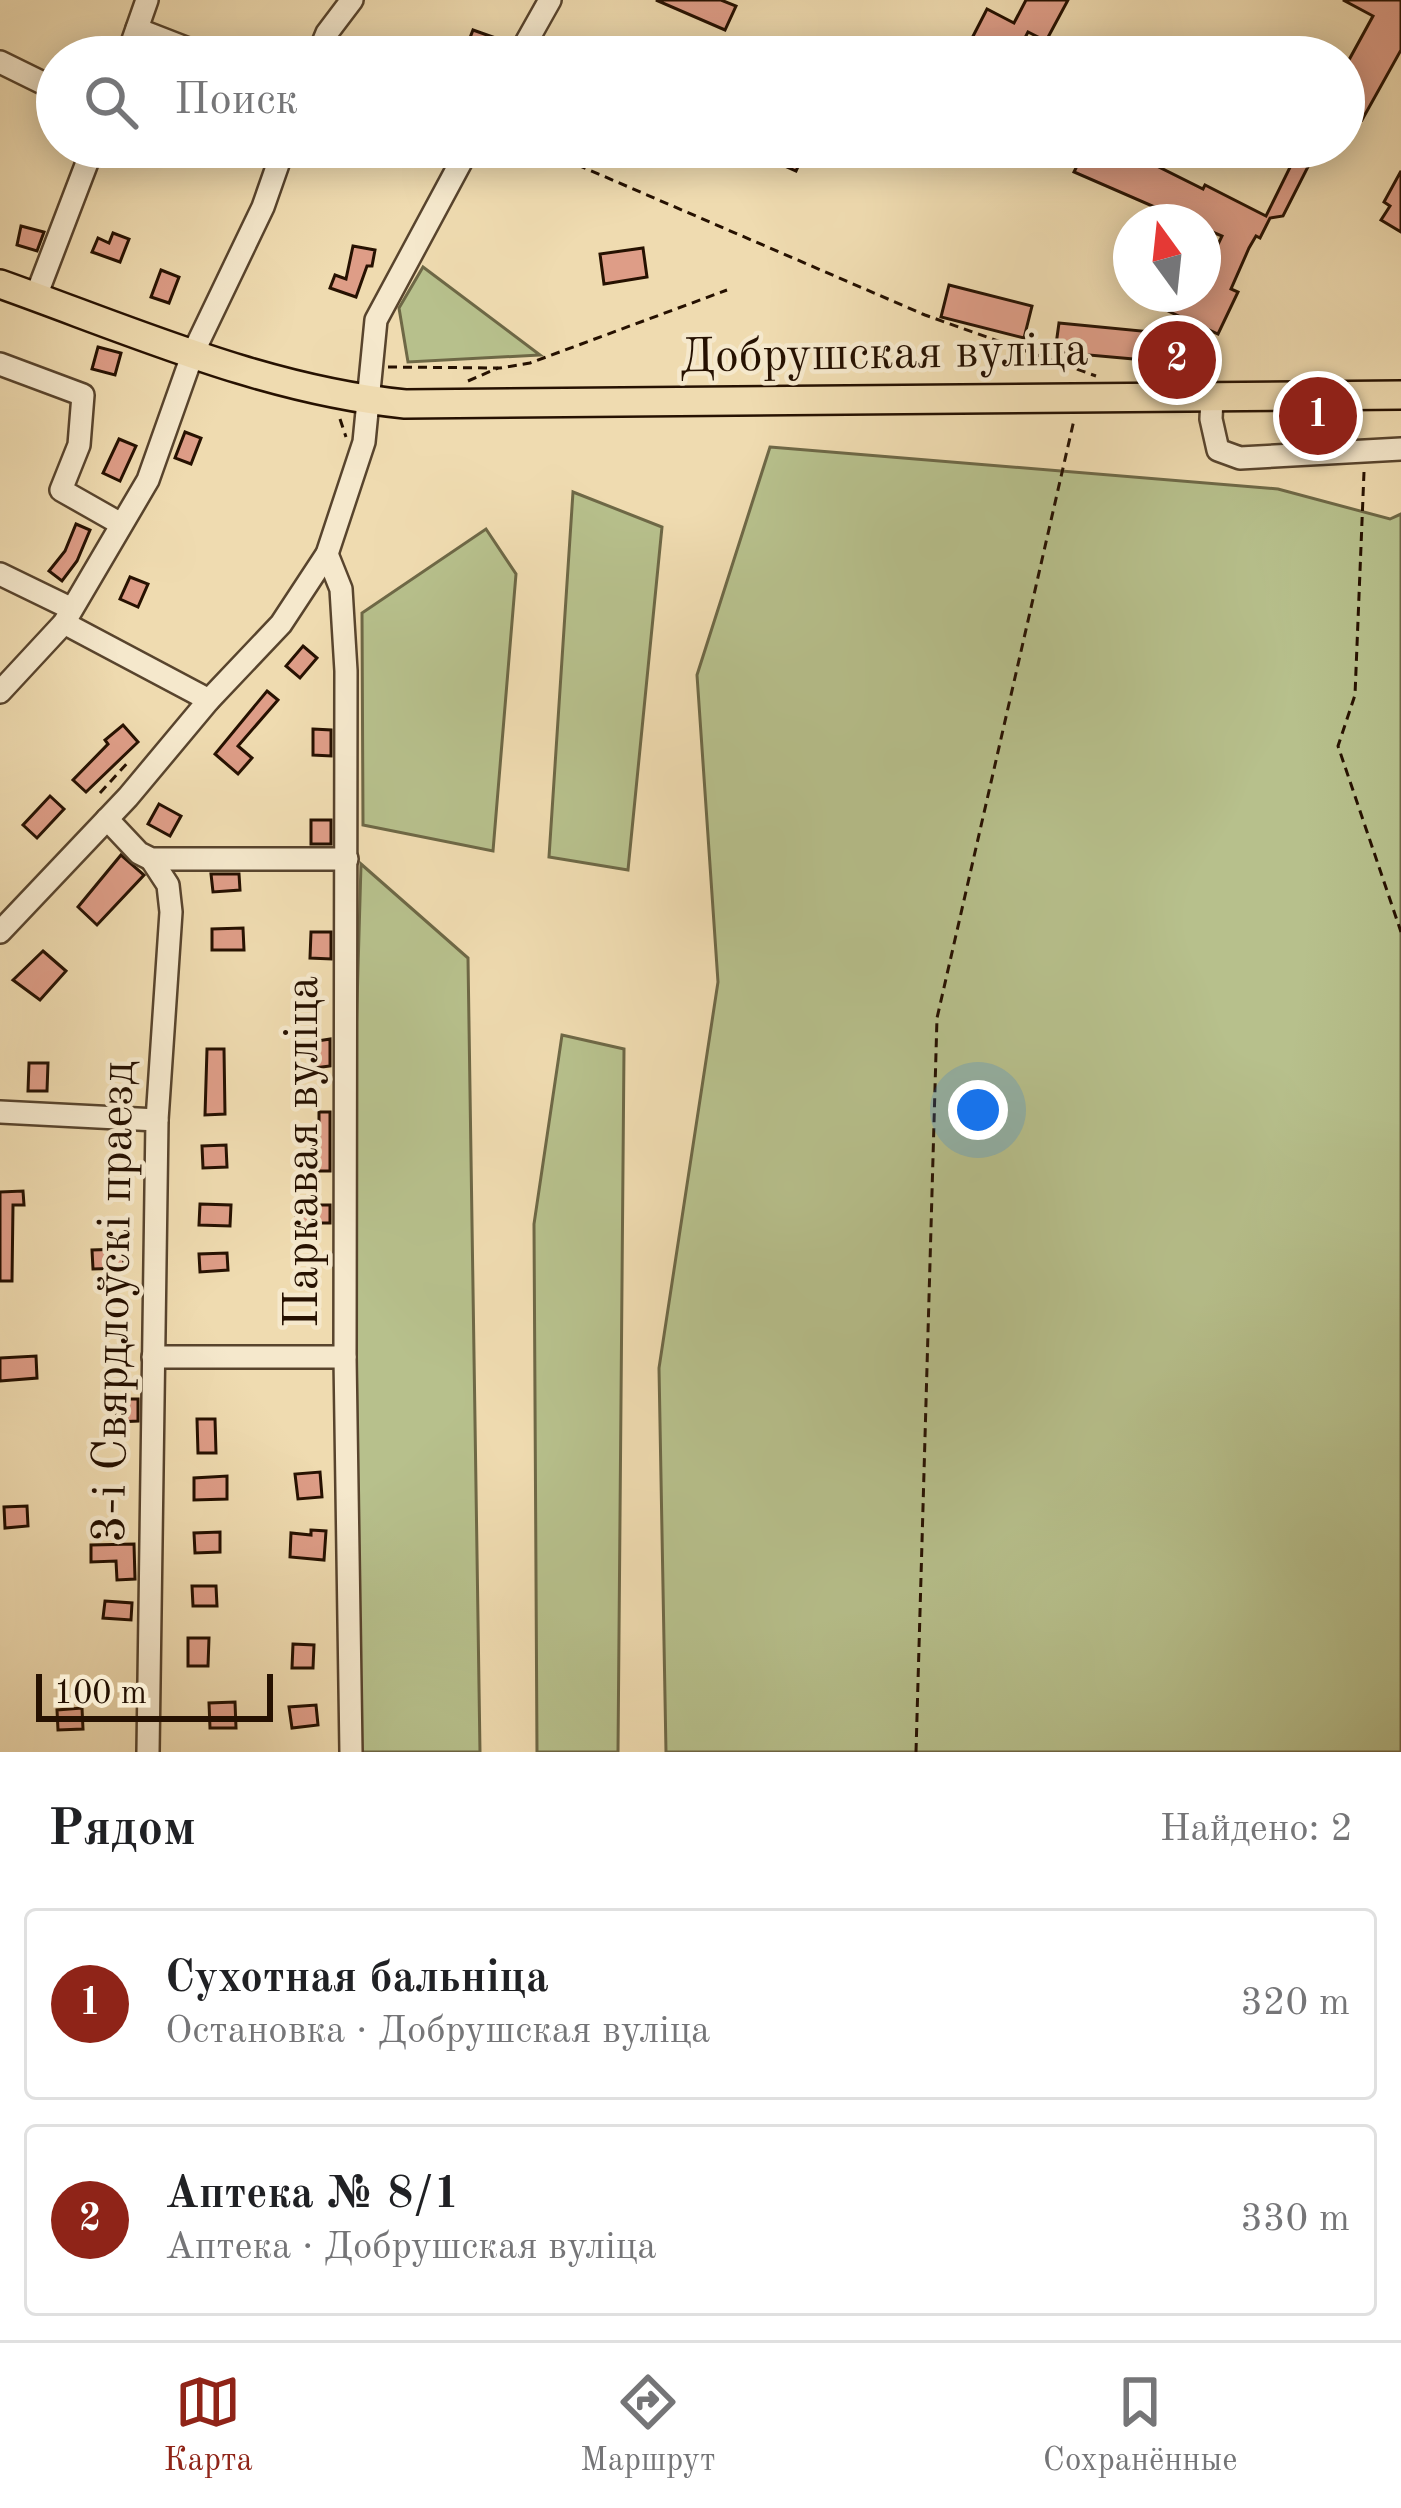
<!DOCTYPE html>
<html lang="ru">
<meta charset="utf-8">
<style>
body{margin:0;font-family:"Old Standard TT",serif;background:#f2f2f2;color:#202124}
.compass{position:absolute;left:1113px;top:204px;width:108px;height:108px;border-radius:50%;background:#fff;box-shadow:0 6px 30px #0003;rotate:345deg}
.scale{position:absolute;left:36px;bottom:30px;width:237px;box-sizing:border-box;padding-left:12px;border:6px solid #261101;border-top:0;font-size:33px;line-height:42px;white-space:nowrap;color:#261101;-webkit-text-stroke:9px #f5e8cc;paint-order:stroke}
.you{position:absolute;left:978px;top:1110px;width:42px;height:42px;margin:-30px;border:9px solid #fff;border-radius:50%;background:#1a73e8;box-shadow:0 0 0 18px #1a73e833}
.badge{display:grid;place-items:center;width:78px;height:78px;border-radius:50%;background:#8f2418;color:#fff;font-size:39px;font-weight:700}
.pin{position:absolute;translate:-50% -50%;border:6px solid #fff;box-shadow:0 3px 12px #0006}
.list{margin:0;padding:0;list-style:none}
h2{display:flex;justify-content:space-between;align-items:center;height:156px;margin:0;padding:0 48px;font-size:51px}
h2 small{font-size:39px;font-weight:400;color:#757577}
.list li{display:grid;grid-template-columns:78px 1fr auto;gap:36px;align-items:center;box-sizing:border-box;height:192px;margin:0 24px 24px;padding:0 24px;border:3px solid #e0e0e0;border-radius:12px}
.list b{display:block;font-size:45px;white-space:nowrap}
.list p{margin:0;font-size:39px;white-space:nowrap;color:#757577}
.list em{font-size:39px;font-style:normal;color:#757577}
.icon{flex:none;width:66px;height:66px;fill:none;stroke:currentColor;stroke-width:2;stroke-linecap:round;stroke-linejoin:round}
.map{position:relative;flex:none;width:1401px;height:1752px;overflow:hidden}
.search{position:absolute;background:#fff;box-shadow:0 6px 30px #0003;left:36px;right:36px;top:36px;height:132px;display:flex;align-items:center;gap:30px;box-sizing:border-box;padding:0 42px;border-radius:66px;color:#757577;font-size:45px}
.sheet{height:588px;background:#fff}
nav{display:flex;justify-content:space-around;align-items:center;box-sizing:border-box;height:168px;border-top:3px solid #e0e0e0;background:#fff;font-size:33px;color:#757577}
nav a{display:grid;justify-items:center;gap:6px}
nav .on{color:#8f2418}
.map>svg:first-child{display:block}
.green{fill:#b7c08c;stroke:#6e6846;stroke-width:3}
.building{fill:#de9d87;stroke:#261101;stroke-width:3}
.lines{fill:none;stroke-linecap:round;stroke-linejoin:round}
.minor-casing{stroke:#58442d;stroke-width:26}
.major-casing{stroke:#261101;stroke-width:32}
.path{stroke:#261101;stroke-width:3;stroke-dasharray:9 6;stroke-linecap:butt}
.minor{stroke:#f5e8cc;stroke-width:21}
.major{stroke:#efdbb0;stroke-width:27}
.labels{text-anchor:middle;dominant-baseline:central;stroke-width:9;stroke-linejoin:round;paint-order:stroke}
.street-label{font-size:48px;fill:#261101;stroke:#f5e8cc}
</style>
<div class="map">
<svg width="1401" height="1752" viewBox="0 0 1401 1752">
<rect width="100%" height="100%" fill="#efdbb0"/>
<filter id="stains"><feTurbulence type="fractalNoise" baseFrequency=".00167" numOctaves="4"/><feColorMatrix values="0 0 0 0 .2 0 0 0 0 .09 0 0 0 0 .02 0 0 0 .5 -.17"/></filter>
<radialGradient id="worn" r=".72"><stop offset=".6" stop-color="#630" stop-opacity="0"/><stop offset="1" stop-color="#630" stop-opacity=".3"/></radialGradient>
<g class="green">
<path d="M 423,267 L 540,355 L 408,362 L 399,308 Z"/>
<path d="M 770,447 L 1278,489 L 1390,519 L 1401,514 L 1401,1752 L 666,1752 L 659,1368 L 718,982 L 697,675 Z"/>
<path d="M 573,492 L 662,527 L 628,870 L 549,857 Z"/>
<path d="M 486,529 L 516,574 L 493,851 L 363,825 L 362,613 Z"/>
<path d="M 361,864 L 468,958 L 480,1752 L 360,1752 L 354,1109 Z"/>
<path d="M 562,1035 L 624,1049 L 618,1752 L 537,1752 L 534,1224 Z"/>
</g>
<g class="building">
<path d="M 656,0 L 721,0 L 736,6 L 725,30 Z"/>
<path d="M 1026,0 L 1068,0 L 1046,41 L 1028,32 L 1015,57 L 988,57 L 968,46 L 987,9 L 1014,23 Z"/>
<path d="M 1343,0 L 1401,0 L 1401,50 L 1362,120 L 1344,110 L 1344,69 L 1373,16 Z"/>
<path d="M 473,30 L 504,41 L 499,55 L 468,43 Z"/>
<path d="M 774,147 L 807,147 L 796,171 L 769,159 Z"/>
<path d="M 1086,147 L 1129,147 L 1147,156 L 1145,160 L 1203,189 L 1205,185 L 1266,216 L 1300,147 L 1318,147 L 1283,216 L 1270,218 L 1260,238 L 1256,236 L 1249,248 L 1231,289 L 1238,292 L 1218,334 L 1131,294 L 1203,294 L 1203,276 L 1222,236 L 1203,228 L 1203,222 L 1189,222 L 1074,172 Z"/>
<path d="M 1401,171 L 1401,232 L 1381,220 L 1390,206 L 1384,202 Z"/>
<path d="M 21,226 L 44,232 L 37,251 L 17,245 Z"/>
<path d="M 113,233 L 129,239 L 120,262 L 92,252 L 98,238 L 109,243 Z"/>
<path d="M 353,246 L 375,250 L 372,266 L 367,266 L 356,297 L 330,288 L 335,275 L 346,279 Z"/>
<path d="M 643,248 L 647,277 L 604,284 L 600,254 Z"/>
<path d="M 161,270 L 179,277 L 169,303 L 151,297 Z"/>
<path d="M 949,285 L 1032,306 L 1024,338 L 941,317 Z"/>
<path d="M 1059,323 L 1152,332 L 1151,341 L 1202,345 L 1201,365 L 1055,352 Z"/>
<path d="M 98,347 L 121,353 L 115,375 L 92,369 Z"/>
<path d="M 185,432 L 201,438 L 191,464 L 175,458 Z"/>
<path d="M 119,439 L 136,446 L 120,481 L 103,473 Z"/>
<path d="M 76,524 L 90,530 L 77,561 L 62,581 L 49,571 L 65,551 Z"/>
<path d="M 130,577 L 148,584 L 138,607 L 120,599 Z"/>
<path d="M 303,646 L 317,658 L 300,678 L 286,666 Z"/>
<path d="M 267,691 L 278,700 L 238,746 L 252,758 L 238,774 L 215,754 Z"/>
<path d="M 123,725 L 138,742 L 86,792 L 73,780 L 108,744 L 105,740 Z"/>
<path d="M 313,729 L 331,730 L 331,756 L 313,755 Z"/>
<path d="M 50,796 L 64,809 L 37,838 L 23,825 Z"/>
<path d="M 159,804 L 181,816 L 170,836 L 148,824 Z"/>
<rect x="311" y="820" width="20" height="24"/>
<path d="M 121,855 L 144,875 L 97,925 L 78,907 Z"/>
<path d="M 211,874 L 239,874 L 240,890 L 213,892 Z"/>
<path d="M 243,928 L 244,950 L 212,950 L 212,929 Z"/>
<path d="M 311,932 L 331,932 L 331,959 L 310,958 Z"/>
<path d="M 43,951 L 66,971 L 40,1000 L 13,980 Z"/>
<path d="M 330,1039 L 330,1066 L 314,1068 L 311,1042 Z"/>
<path d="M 207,1049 L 224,1049 L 225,1114 L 205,1115 Z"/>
<path d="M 29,1063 L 48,1063 L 47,1091 L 28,1091 Z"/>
<path d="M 319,1112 L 330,1112 L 330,1171 L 311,1171 L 311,1154 L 319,1154 Z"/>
<path d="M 226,1145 L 227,1167 L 203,1168 L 202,1146 Z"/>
<path d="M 23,1191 L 24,1205 L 13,1205 L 12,1281 L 0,1281 L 0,1192 Z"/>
<path d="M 200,1204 L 231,1205 L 230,1226 L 199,1225 Z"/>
<rect x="296" y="1205" width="34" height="18"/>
<path d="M 123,1249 L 124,1268 L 93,1269 L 92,1250 Z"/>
<path d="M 227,1253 L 228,1270 L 200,1272 L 199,1254 Z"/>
<path d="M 36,1356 L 37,1378 L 0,1381 L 0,1358 Z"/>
<path d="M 116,1399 L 138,1399 L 138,1421 L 117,1422 Z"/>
<path d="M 197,1419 L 215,1419 L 216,1453 L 198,1453 Z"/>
<path d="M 320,1472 L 322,1497 L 298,1499 L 295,1474 Z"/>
<path d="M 227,1476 L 227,1499 L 194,1500 L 194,1478 Z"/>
<path d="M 27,1506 L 28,1526 L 5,1528 L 4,1507 Z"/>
<path d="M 311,1530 L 326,1531 L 324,1560 L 290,1557 L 291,1533 L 311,1535 Z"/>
<path d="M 220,1532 L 220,1552 L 195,1553 L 194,1533 Z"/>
<path d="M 134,1544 L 135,1579 L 117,1580 L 116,1561 L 91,1562 L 91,1545 Z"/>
<path d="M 192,1586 L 216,1586 L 217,1606 L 193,1606 Z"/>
<path d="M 105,1601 L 132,1603 L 131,1620 L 103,1618 Z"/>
<path d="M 188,1638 L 209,1638 L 208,1666 L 188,1666 Z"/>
<path d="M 293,1644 L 314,1645 L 313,1668 L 292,1668 Z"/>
<path d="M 235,1702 L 236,1728 L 210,1728 L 209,1703 Z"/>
<path d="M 316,1705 L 318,1725 L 292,1728 L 289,1707 Z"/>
<path d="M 82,1708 L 83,1729 L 58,1730 L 57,1710 Z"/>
</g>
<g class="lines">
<defs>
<g id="minor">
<path d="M 137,29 L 209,57"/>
<path d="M 127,57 L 147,0"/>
<path d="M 317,57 L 327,33 L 352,0"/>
<path d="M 518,57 L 550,0"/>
<path d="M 0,62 L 57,90"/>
<path d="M 36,296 L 93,147"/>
<path d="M 0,364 L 83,395 L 79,445 L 61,490 L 121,524"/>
<path d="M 1212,397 L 1211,419 L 1218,450 L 1240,458 L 1401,449"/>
<path d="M 327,554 L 341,589 L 346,671 L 345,1357 L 351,1752"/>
<path d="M 0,574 L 70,608"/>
<path d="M 64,623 L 209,700"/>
<path d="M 0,692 L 64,623 L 148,480 L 193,353 L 263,207 L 284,147"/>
<path d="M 107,819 L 139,853 L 151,859 L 347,859"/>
<path d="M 0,932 L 128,797 L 209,700 L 281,624 L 327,554 L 364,442 L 376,320 L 469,147"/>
<path d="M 0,1112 L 157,1120"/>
<path d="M 153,1357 L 345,1357"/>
<path d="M 148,1752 L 157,1120 L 171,912 L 168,885 L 151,859"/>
</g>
<path id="major" d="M 0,284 C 132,331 264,390 405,404 L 1401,395"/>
</defs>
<use href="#minor" class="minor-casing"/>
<use href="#major" class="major-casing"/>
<g class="path">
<path d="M 536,147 L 925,315 L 1096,376"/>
<path d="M 388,367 L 500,368 L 530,363 L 727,290"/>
<path d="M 468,381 L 498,368"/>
<path d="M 340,419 L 346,437"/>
<path d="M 1364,472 L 1355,695 L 1338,746 L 1401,932"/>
<path d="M 100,793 L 130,760"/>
<path d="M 916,1752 L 937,1018 L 1074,420"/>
</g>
<use href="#minor" class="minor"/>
<use href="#major" class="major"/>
</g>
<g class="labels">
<g class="street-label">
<text transform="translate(884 355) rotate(-1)">Добрушская вуліца</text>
<text transform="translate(304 1152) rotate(-90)">Паркавая вуліца</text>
<text transform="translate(115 1302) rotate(-89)">3-і Свярдлоўскі праезд</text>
</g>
</g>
<rect width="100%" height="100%" filter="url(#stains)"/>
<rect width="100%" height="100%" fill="url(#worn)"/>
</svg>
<svg class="compass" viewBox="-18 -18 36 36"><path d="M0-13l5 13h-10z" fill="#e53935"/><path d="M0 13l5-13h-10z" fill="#757577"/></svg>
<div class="scale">100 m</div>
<div class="you"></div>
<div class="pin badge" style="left:1318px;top:416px">1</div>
<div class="pin badge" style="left:1177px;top:360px">2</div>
<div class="search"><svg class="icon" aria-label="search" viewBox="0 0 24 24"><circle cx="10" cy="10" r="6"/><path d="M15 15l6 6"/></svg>Поиск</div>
</div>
<section class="sheet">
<h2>Рядом<small>Найдено: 2</small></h2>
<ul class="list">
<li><span class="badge">1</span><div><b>Сухотная бальніца</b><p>Остановка · Добрушская вуліца</p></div><em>320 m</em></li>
<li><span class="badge">2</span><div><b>Аптека № 8/1</b><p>Аптека · Добрушская вуліца</p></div><em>330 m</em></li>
</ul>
</section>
<nav>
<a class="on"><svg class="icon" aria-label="map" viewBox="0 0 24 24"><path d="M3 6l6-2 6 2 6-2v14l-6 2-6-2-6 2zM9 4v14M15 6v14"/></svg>Карта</a>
<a><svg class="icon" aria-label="directions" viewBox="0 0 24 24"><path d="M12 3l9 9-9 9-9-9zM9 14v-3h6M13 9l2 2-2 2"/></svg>Маршрут</a>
<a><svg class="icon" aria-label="saved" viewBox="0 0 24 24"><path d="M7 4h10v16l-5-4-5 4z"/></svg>Сохранённые</a>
</nav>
